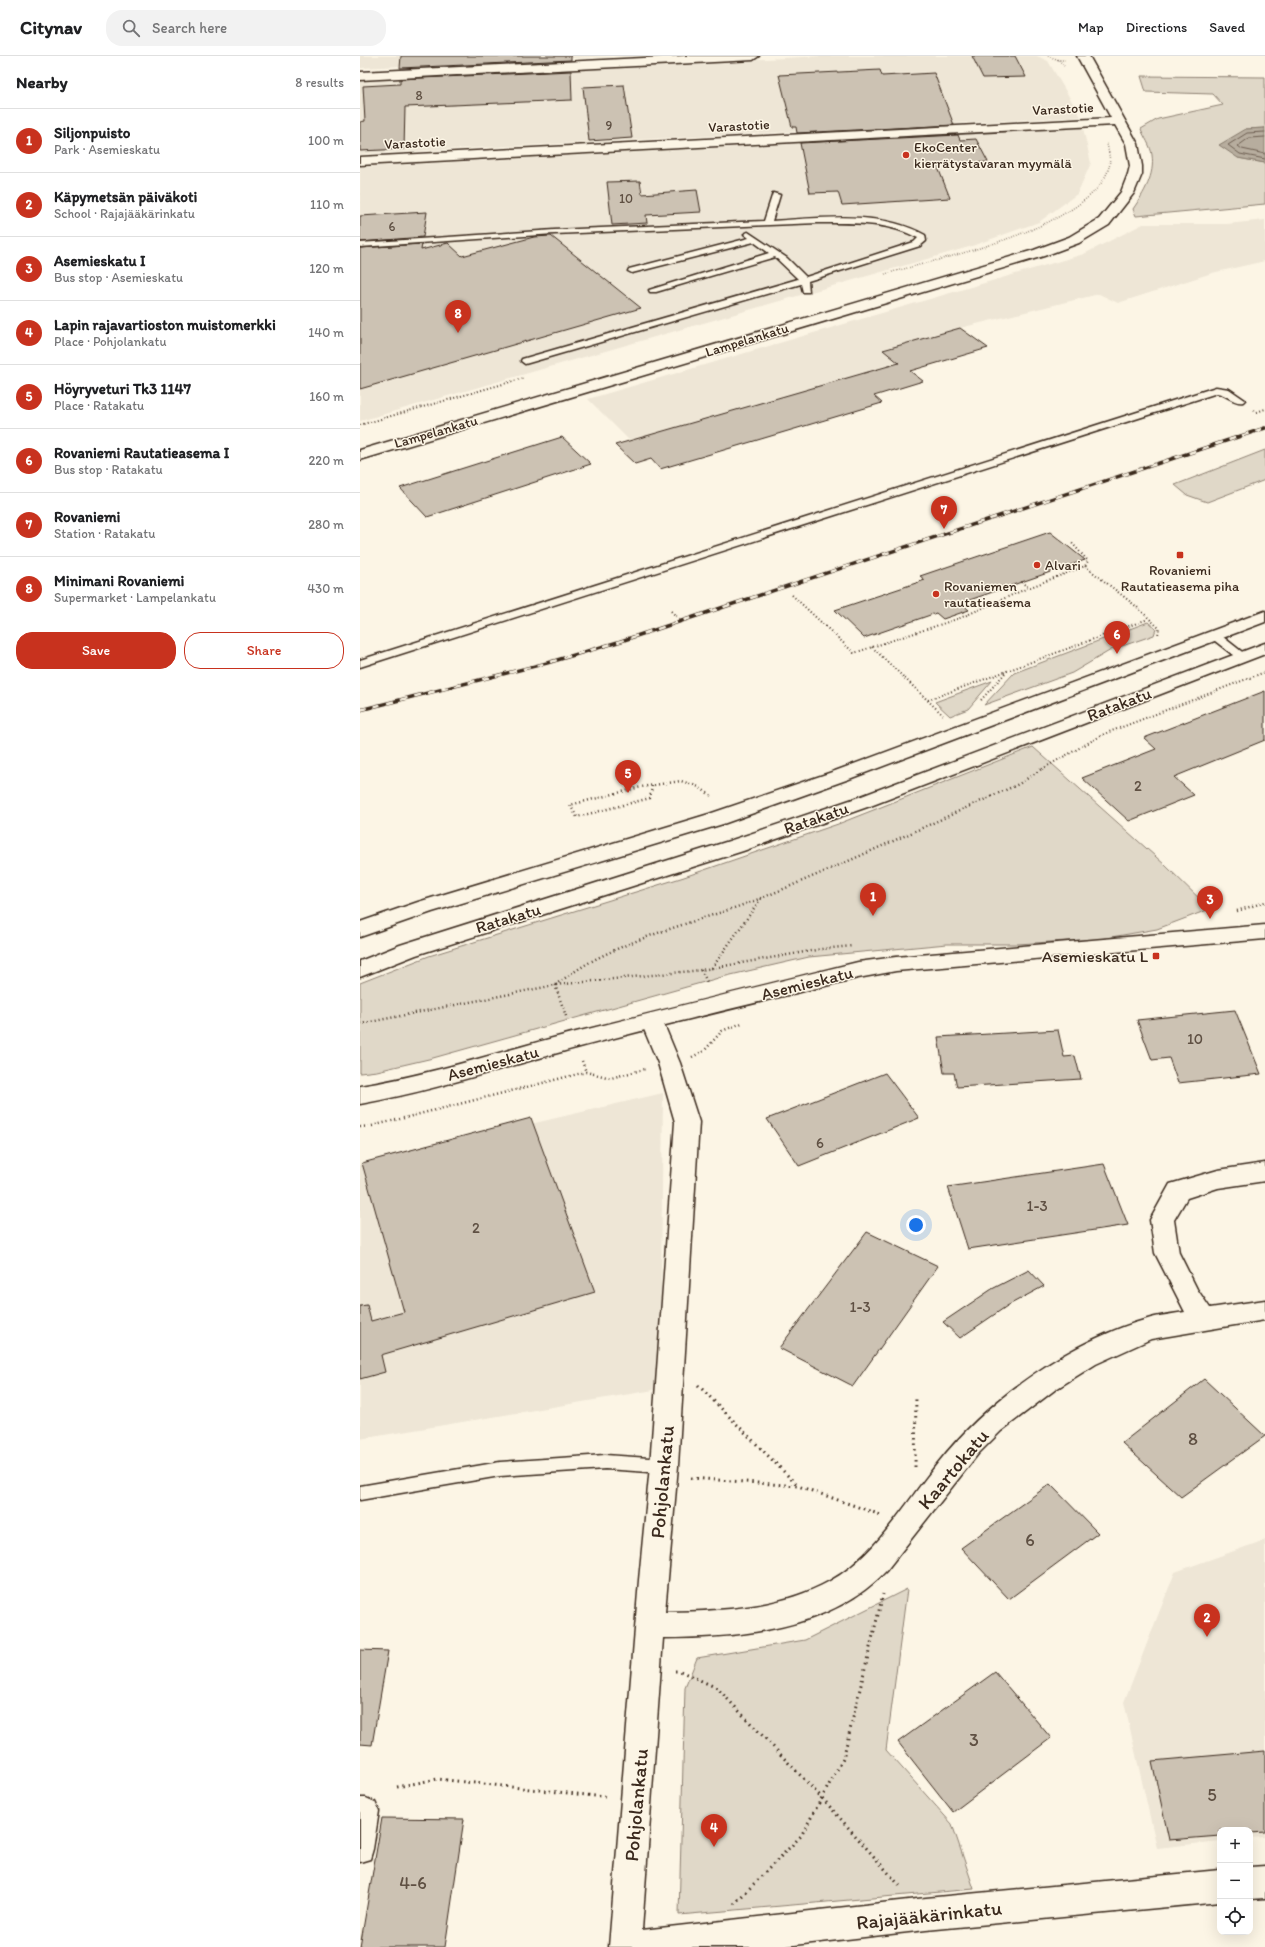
<!DOCTYPE html>
<meta charset="utf-8">
<style>
body{margin:0;font-family:Itim,sans-serif;background:#f2f2f2;color:#202124}
.controls{position:absolute;right:12px;bottom:12px;display:grid;overflow:hidden;border-radius:8px;box-shadow:0 4px 16px #0002}
.controls button{width:36px;height:36px;display:grid;place-items:center;padding:0;border:0;border-bottom:1px solid #e0e0e0;background:#fff;color:#202124;font:20px sans-serif}
.you{position:absolute;left:556px;top:1169px;width:14px;height:14px;margin:-10px;border:3px solid #fff;border-radius:50%;background:#1a73e8;box-shadow:0 0 0 6px #1a73e833}
.badge{display:grid;place-items:center;width:26px;height:26px;border-radius:50%;background:#c8321e;color:#fff;font-size:13px;font-weight:700}
.pin{position:absolute;translate:-50% -33px;filter:drop-shadow(0 1px 2px #0008)}
.pin::after{content:'';position:absolute;top:21px;width:14px;height:12px;background:inherit;clip-path:polygon(0 0,100% 0,50% 100%)}
.list{margin:0;padding:0;list-style:none}
h2{display:flex;justify-content:space-between;align-items:center;height:52px;margin:0;padding:0 16px;font-size:17px}
h2 small{font-size:13px;font-weight:400;color:#757577}
.list li{display:grid;grid-template-columns:26px 1fr auto;gap:12px;align-items:center;box-sizing:border-box;height:64px;padding:0 16px;border-top:1px solid #e0e0e0}
.list b{display:block;font-size:15px;white-space:nowrap}
.list p{margin:0;font-size:13px;white-space:nowrap;color:#757577}
.list em{font-size:13px;font-style:normal;color:#757577}
.actions{display:flex;gap:8px;padding:12px 16px}
.actions a{flex:1;padding:9px 0;border:1px solid #c8321e;border-radius:16px;text-align:center;font-size:14px;color:#c8321e}
.actions .main{background:#c8321e;color:#fff}
.icon{flex:none;width:22px;height:22px;fill:none;stroke:currentColor;stroke-width:2;stroke-linecap:round;stroke-linejoin:round}
.map{position:relative;flex:none;width:905px;height:1891px;overflow:hidden}
header{display:flex;align-items:center;gap:24px;box-sizing:border-box;height:56px;padding:0 20px;background:#fff;border-bottom:1px solid #e0e0e0}
header strong{font-size:19px}
nav{display:flex;gap:22px;margin-inline-start:auto;font-size:14px}
.search{width:280px;height:36px;background:#f2f2f2;display:flex;align-items:center;gap:10px;box-sizing:border-box;padding:0 14px;border-radius:16px;color:#757577;font-size:15px}
main{display:flex}
aside{flex:1;background:#fff}
.map>svg:first-child{display:block}
.built{fill:#eee6d6}
.green{fill:#e0d8c8;stroke:#8e8173}
.water{fill:#b7ad9e;stroke:#85796b}
.lines{fill:none;stroke-linecap:round;stroke-linejoin:round}
.shore{stroke:#6d5e51;stroke-width:1}
.building{fill:#ccc2b3;stroke:#3b2a1e}
.service-casing{stroke:#3b2a1e;stroke-width:3}
.pedestrian-casing{stroke:#3b2a1e;stroke-width:3}
.minor-casing{stroke:#3b2a1e;stroke-width:3}
.tertiary-casing{stroke:#3b2a1e;stroke-width:3}
.secondary-casing{stroke:#3b2a1e;stroke-width:3}
.path-far3{stroke:#3b2a1e;stroke-width:1.5;stroke-dasharray:0.5 2;stroke-linecap:butt}
.path-far2{stroke:#3b2a1e;stroke-width:2;stroke-dasharray:1 2.5;stroke-linecap:butt}
.path-far1{stroke:#3b2a1e;stroke-width:2.5;stroke-dasharray:1 3;stroke-linecap:butt}
.path{stroke:#3b2a1e;stroke-width:3;stroke-dasharray:1.5 4;stroke-linecap:butt}
.service{fill:#fcf5e5;fill-rule:evenodd}
.pedestrian{fill:#fcf5e5;fill-rule:evenodd}
.minor{fill:#fcf5e5;fill-rule:evenodd}
.tertiary{fill:#fcf5e5;fill-rule:evenodd}
.secondary{fill:#fcf5e5;fill-rule:evenodd}
.rail-casing{stroke:#3b2a1e;stroke-width:3.5}
.rail{stroke:#fcf5e5;stroke-width:2.5;stroke-dasharray:7;stroke-linecap:butt}
.poi-dot{fill:#c8321e;stroke:#fcf5e5;stroke-width:1.5}
.labels{text-anchor:middle;dominant-baseline:central;stroke-width:3;stroke-linejoin:round;paint-order:stroke}
.far-number-label{font-size:13px;fill:#5f5043}
.far-street-label{font-size:14px;fill:#3b2a1e;stroke:#fcf5e5}
.far-poi-label{font-size:14px;fill:#3b2a1e;stroke:#fcf5e5;text-anchor:start}
.number-label{font-size:15px;fill:#5f5043}
.street-label{font-size:17px;fill:#3b2a1e;stroke:#fcf5e5}
.poi-label{font-size:17px;fill:#3b2a1e;stroke:#fcf5e5;text-anchor:end}
.near-number-label{font-size:18px;fill:#5f5043}
.near-street-label{font-size:20px;fill:#3b2a1e;stroke:#fcf5e5}
</style>
<header>
<strong>Citynav</strong>
<div class="search"><svg class="icon" aria-label="search" viewBox="0 0 24 24"><circle cx="10" cy="10" r="6"/><path d="M15 15l6 6"/></svg>Search here</div>
<nav><a>Map</a><a>Directions</a><a>Saved</a></nav>
</header>
<main>
<aside>
<h2>Nearby<small>8 results</small></h2>
<ul class="list">
<li><span class="badge">1</span><div><b>Siljonpuisto</b><p>Park · Asemieskatu</p></div><em>100 m</em></li>
<li><span class="badge">2</span><div><b>Käpymetsän päiväkoti</b><p>School · Rajajääkärinkatu</p></div><em>110 m</em></li>
<li><span class="badge">3</span><div><b>Asemieskatu I</b><p>Bus stop · Asemieskatu</p></div><em>120 m</em></li>
<li><span class="badge">4</span><div><b>Lapin rajavartioston muistomerkki</b><p>Place · Pohjolankatu</p></div><em>140 m</em></li>
<li><span class="badge">5</span><div><b>Höyryveturi Tk3 1147</b><p>Place · Ratakatu</p></div><em>160 m</em></li>
<li><span class="badge">6</span><div><b>Rovaniemi Rautatieasema I</b><p>Bus stop · Ratakatu</p></div><em>220 m</em></li>
<li><span class="badge">7</span><div><b>Rovaniemi</b><p>Station · Ratakatu</p></div><em>280 m</em></li>
<li><span class="badge">8</span><div><b>Minimani Rovaniemi</b><p>Supermarket · Lampelankatu</p></div><em>430 m</em></li>
</ul>
<div class="actions"><a class="main">Save</a><a>Share</a></div>
</aside>
<div class="map">
<svg width="905" height="1891" viewBox="0 0 905 1891">
<rect width="100%" height="100%" fill="#fcf5e5"/>
<filter id="ink" filterUnits="userSpaceOnUse"><feTurbulence type="fractalNoise" baseFrequency=".025" numOctaves="2"/><feDisplacementMap in="SourceGraphic" scale="8" xChannelSelector="R" yChannelSelector="G"/><feConvolveMatrix kernelMatrix="1 2 1 2 8 2 1 2 1" color-interpolation-filters="sRGB"/></filter>
<g filter="url(#ink)">
<g class="built">
<path d="M 0,0 L 253,0 L 0,12 Z"/>
<path d="M 462,0 L 677,0 L 688,5 L 721,61 L 0,98 L 0,24 Z"/>
<path d="M 723,72 L 731,107 L 717,138 L 679,166 L 609,191 L 0,365 L 0,111 Z"/>
<path d="M 905,164 L 905,205 L 852,217 L 758,247 L 739,238 L 600,272 L 523,294 L 539,307 L 270,385 L 228,343 L 724,198 L 783,168 L 867,168 Z"/>
<path d="M 303,1037 L 300,1333 L 0,1383 L 0,1108 Z"/>
<path d="M 905,1484 L 905,1781 L 890,1782 L 890,1774 L 860,1774 L 860,1785 L 797,1792 L 764,1646 L 815,1516 Z"/>
</g>
<g class="green">
<path d="M 781,20 L 905,21 L 905,72 L 886,73 L 878,102 L 905,107 L 905,148 L 776,160 L 773,153 C 784,137 795,119 792,99 C 791,90 784,81 781,73 L 798,63 L 863,49 L 853,38 L 786,36 Z"/>
<path d="M 905,394 L 905,424 L 847,446 L 827,439 L 815,429 Z"/>
<path d="M 788,566 L 796,573 L 794,579 L 751,594 L 712,617 L 624,649 L 654,617 Z"/>
<path d="M 632,625 L 608,653 L 590,660 L 575,646 Z"/>
<path d="M 673,691 L 805,809 L 850,853 L 797,873 L 740,883 L 657,888 L 587,888 L 449,901 L 362,921 L 73,1002 L 17,1015 L 0,1017 L 0,927 L 69,900 L 324,821 L 478,768 Z"/>
<path d="M 547,1533 L 526,1694 L 592,1768 L 614,1833 L 319,1859 L 325,1632 L 337,1602 L 445,1584 Z"/>
</g>
<path class="water" d="M 905,72 L 905,107 L 878,102 L 859,89 L 886,73 Z"/>
<g class="lines">
<g class="shore">
<path d="M 905,76 L 887,77 L 868,89 L 880,98 L 905,103"/>
<path d="M 905,81 L 889,82 L 878,90 L 882,93 L 905,98"/>
</g>
</g>
<g class="building">
<path d="M 41,0 L 211,0 L 211,4 L 40,12 Z"/>
<path d="M 612,0 L 655,0 L 666,21 L 623,22 Z"/>
<path d="M 520,14 L 522,20 L 574,17 L 594,69 L 437,77 L 436,71 L 432,71 L 419,19 Z"/>
<path d="M 211,15 L 212,44 L 45,51 L 44,93 L 0,95 L 0,66 L 5,65 L 3,30 L 40,28 L 40,23 Z"/>
<path d="M 264,29 L 272,82 L 229,85 L 223,31 Z"/>
<path d="M 598,79 L 600,84 L 616,83 L 628,106 L 577,109 L 590,142 L 482,149 L 478,136 L 450,137 L 440,87 Z"/>
<path d="M 280,125 L 282,138 L 337,134 L 341,156 L 286,159 L 287,167 L 252,169 L 247,126 Z"/>
<path d="M 67,156 L 63,181 L 0,186 L 0,160 Z"/>
<path d="M 191,180 L 281,252 L 0,333 L 0,192 L 62,188 L 61,194 L 88,187 L 102,200 L 174,181 Z"/>
<path d="M 600,272 L 628,292 L 550,315 L 563,325 L 514,340 L 522,347 L 300,413 L 291,403 L 275,408 L 255,389 L 539,307 L 523,294 Z"/>
<path d="M 202,381 L 231,408 L 67,461 L 40,432 Z"/>
<path d="M 690,476 L 725,504 L 601,547 L 609,554 L 583,563 L 576,557 L 504,582 L 475,554 L 565,524 L 560,520 Z"/>
<path d="M 905,635 L 905,684 L 814,721 L 834,739 L 769,765 L 722,722 L 796,693 L 784,682 Z"/>
<path d="M 875,954 L 901,1018 L 818,1027 L 809,1002 L 792,1004 L 777,964 Z"/>
<path d="M 698,974 L 704,1001 L 715,1000 L 721,1023 L 597,1031 L 594,1017 L 584,1017 L 578,981 Z"/>
<path d="M 525,1017 L 559,1062 L 439,1110 L 407,1063 Z"/>
<path d="M 171,1062 L 235,1236 L 21,1299 L 25,1316 L 0,1323 L 0,1250 L 7,1249 L 11,1265 L 44,1256 L 2,1107 Z"/>
<path d="M 744,1108 L 768,1169 L 608,1193 L 588,1131 Z"/>
<path d="M 507,1176 L 578,1210 L 493,1330 L 419,1292 Z"/>
<path d="M 669,1214 L 684,1230 L 647,1250 L 600,1282 L 583,1266 L 632,1233 Z"/>
<path d="M 844,1323 L 905,1380 L 821,1441 L 762,1387 Z"/>
<path d="M 690,1428 L 738,1477 L 649,1543 L 601,1492 Z"/>
<path d="M 0,1594 L 28,1595 L 12,1689 L 0,1688 Z"/>
<path d="M 635,1616 L 691,1682 L 593,1756 L 538,1686 Z"/>
<path d="M 905,1695 L 905,1776 L 890,1777 L 890,1774 L 860,1774 L 860,1780 L 809,1784 L 792,1705 Z"/>
<path d="M 22,1762 L 104,1763 L 85,1891 L 0,1891 Z"/>
</g>
<g class="lines">
<defs>
<g id="service">
<path d="M 413,137 L 420,139 L 412,165 C 462,162 520,154 565,179 L 566,185 L 560,190 L 448,225 L 449,236 L 443,236 L 441,228 L 165,308 L 161,305 L 162,303 L 438,223 L 415,201 L 296,236 L 290,236 L 289,234 L 409,197 L 394,186 L 272,217 L 268,215 L 269,213 L 389,182 L 384,178 L 388,176 L 427,202 L 446,221 L 554,186 L 558,182 C 527,165 492,167 458,167 L 194,178 L 0,191 L 0,187 L 194,174 L 404,165 Z"/>
<path d="M 856,331 L 869,333 L 885,344 L 883,346 C 874,348 866,338 857,337 L 0,611 L 0,604 Z"/>
<path d="M 854,576 L 858,577 L 886,599 L 887,601 L 886,603 L 878,603 L 850,581 L 849,579 L 850,577 Z"/>
<path d="M 245,1399 L 304,1403 L 310,1405 L 312,1410 L 310,1415 L 304,1417 L 245,1413 L 140,1420 L 0,1444 L 0,1430 L 140,1406 Z"/>
</g>
<path id="pedestrian" d="M 0,1742 L 6,1742 L 15,1746 L 19,1755 L 13,1793 L 10,1803 L 0,1806 Z"/>
<g id="minor">
<path d="M 323,0 L 399,0 L 393,4 L 0,24 L 0,16 Z"/>
<path d="M 717,0 L 729,0 L 778,88 L 782,110 L 782,118 L 774,137 L 749,169 L 719,187 L 684,200 L 0,404 L 0,394 L 674,194 L 709,181 L 739,163 L 761,136 L 768,118 L 770,110 L 766,88 L 755,69 L 0,109 L 0,101 L 751,62 Z"/>
<path d="M 292,958 L 300,960 L 303,966 L 320,1007 L 339,1066 L 318,1410 L 305,1556 C 361,1555 420,1553 470,1525 C 515,1501 546,1446 578,1407 C 629,1342 711,1284 791,1262 C 802,1259 814,1258 825,1256 L 795,1197 L 790,1164 L 810,1128 L 858,1114 L 905,1107 L 905,1125 L 858,1132 L 827,1142 L 814,1164 L 819,1197 L 837,1233 L 850,1252 L 905,1244 L 905,1264 L 791,1283 L 736,1308 L 696,1333 L 641,1375 L 618,1398 L 526,1515 C 470,1574 380,1582 303,1582 L 282,1874 L 566,1842 L 860,1814 L 860,1846 L 566,1874 L 417,1891 L 249,1891 L 279,1524 L 290,1410 L 315,1066 L 298,1007 L 281,966 L 284,960 Z"/>
<path d="M 905,1810 L 905,1842 L 890,1843 L 890,1811 Z"/>
</g>
<path id="tertiary" d="M 905,869 L 905,883 L 536,915 L 498,922 C 404,945 310,967 216,992 C 144,1011 74,1035 0,1048 L 0,1030 C 74,1018 144,994 216,976 C 310,952 404,929 498,906 L 536,901 Z"/>
<g id="secondary">
<path d="M 905,555 L 905,566 L 489,723 L 363,768 L 72,856 L 0,881 L 0,866 L 58,846 L 349,758 L 475,715 Z"/>
<path d="M 905,587 L 905,598 L 513,749 L 383,795 L 56,899 L 0,921 L 0,905 L 40,889 L 369,785 L 499,741 Z"/>
</g>
</defs>
<use href="#service" class="service-casing"/>
<use href="#pedestrian" class="pedestrian-casing"/>
<use href="#minor" class="minor-casing"/>
<use href="#tertiary" class="tertiary-casing"/>
<use href="#secondary" class="secondary-casing"/>
<g class="path-far3">
<path d="M 688,0 L 699,4 L 705,4"/>
<path d="M 699,4 L 704,10"/>
<path d="M 525,218 C 578,203 734,171 749,111 C 751,104 748,94 747,87"/>
</g>
<g class="path-far2">
<path d="M 894,354 L 897,356 L 905,353"/>
<path d="M 0,369 L 164,322"/>
<path d="M 725,510 L 777,551 L 799,572 L 798,579"/>
<path d="M 661,526 L 668,531"/>
<path d="M 432,539 L 494,597 L 600,562 L 668,532 L 725,510 L 728,505 L 711,486"/>
<path d="M 311,555 L 323,567"/>
<path d="M 512,591 L 583,659"/>
<path d="M 568,644 L 788,563"/>
<path d="M 621,644 L 647,615"/>
<path d="M 682,713 L 744,678 L 905,616"/>
</g>
<g class="path-far1">
<path d="M 292,730 L 290,742 L 217,761 L 210,749 L 281,731 L 321,725 L 339,731 L 353,741"/>
<path d="M 877,855 L 905,846"/>
<path d="M 352,912 L 402,841"/>
<path d="M 341,914 L 348,928"/>
<path d="M 195,929 C 211,918 226,907 244,899 C 295,874 351,862 404,841 C 490,806 574,766 659,728 L 683,712"/>
<path d="M 195,929 L 207,963"/>
<path d="M 0,968 L 195,929 L 341,914 L 462,893 L 492,890"/>
<path d="M 332,1001 L 344,995 L 362,975 L 382,967"/>
<path d="M 222,1005 L 226,1016"/>
<path d="M 0,1071 L 12,1070 L 226,1016 L 251,1022 L 285,1013"/>
</g>
<g class="path">
<path d="M 338,1329 L 437,1429"/>
<path d="M 555,1411 L 556,1340"/>
<path d="M 331,1422 L 438,1430 L 521,1459"/>
<path d="M 315,1615 L 320,1615 L 357,1632 L 463,1743 L 540,1830"/>
<path d="M 37,1731 L 77,1723 L 245,1741"/>
<path d="M 374,1848 L 441,1780 L 483,1703 L 523,1538"/>
</g>
<use href="#service" class="service"/>
<use href="#pedestrian" class="pedestrian"/>
<use href="#minor" class="minor"/>
<use href="#tertiary" class="tertiary"/>
<use href="#secondary" class="secondary"/>
<defs>
<path id="rail" d="M 0,654 L 187,607 L 258,586 L 905,372"/>
</defs>
<use href="#rail" class="rail-casing"/>
<use href="#rail" class="rail"/>
</g>
</g>
<g class="poi-dot">
<circle cx="546" cy="99" r="4"/>
<rect x="816" y="495" width="8" height="8" rx="2"/>
<circle cx="677" cy="509" r="4"/>
<circle cx="576" cy="538" r="4"/>
<rect x="792" y="896" width="8" height="8" rx="2"/>
</g>
<g class="labels">
<g class="far-number-label">
<text x="59" y="39">8</text>
<text x="249" y="69">9</text>
<text x="266" y="142">10</text>
<text x="32" y="170">6</text>
</g>
<g class="far-street-label">
<text transform="translate(703 53) rotate(-3)">Varastotie</text>
<text transform="translate(379 70) rotate(-3)">Varastotie</text>
<text transform="translate(55 87) rotate(-3)">Varastotie</text>
<text transform="translate(387 284) rotate(-17)">Lampelankatu</text>
<text transform="translate(76 376) rotate(-16)">Lampelankatu</text>
</g>
<g class="far-poi-label">
<text x="554" y="91">EkoCenter<tspan x="554" dy="16">kierrätystavaran myymälä</tspan></text>
<text x="685" y="509">Alvari</text>
<text x="820" y="514" text-anchor="middle">Rovaniemi<tspan x="820" dy="16">Rautatieasema piha</tspan></text>
<text x="584" y="530">Rovaniemen<tspan x="584" dy="16">rautatieasema</tspan></text>
</g>
<g class="number-label">
<text x="778" y="730">2</text>
<text x="835" y="983">10</text>
<text x="460" y="1087">6</text>
<text x="677" y="1150">1-3</text>
<text x="116" y="1172">2</text>
<text x="500" y="1251">1-3</text>
</g>
<g class="street-label">
<text transform="translate(759 648) rotate(-21)">Ratakatu</text>
<text transform="translate(456 762) rotate(-19)">Ratakatu</text>
<text transform="translate(148 862) rotate(-17)">Ratakatu</text>
<text transform="translate(447 927) rotate(-14)">Asemieskatu</text>
<text transform="translate(133 1007) rotate(-15)">Asemieskatu</text>
</g>
<g class="poi-label">
<text x="788" y="900">Asemieskatu L</text>
</g>
<g class="near-number-label">
<text x="833" y="1383">8</text>
<text x="670" y="1484">6</text>
<text x="614" y="1684">3</text>
<text x="852" y="1739">5</text>
<text x="53" y="1827">4-6</text>
</g>
<g class="near-street-label">
<text transform="translate(593 1413) rotate(-50)">Kaartokatu</text>
<text transform="translate(302 1426) rotate(-85)">Pohjolankatu</text>
<text transform="translate(276 1749) rotate(-85)">Pohjolankatu</text>
<text transform="translate(569 1859) rotate(-6)">Rajajääkärinkatu</text>
</g>
</g>
</svg>
<div class="controls">
<button>+</button>
<button>−</button>
<button><svg class="icon" aria-label="locate" viewBox="0 0 24 24"><circle cx="12" cy="12" r="6"/><path d="M12 2v4M12 18v4M2 12h4M18 12h4"/></svg></button>
</div>
<div class="you"></div>
<div class="pin badge" style="left:513px;top:860px">1</div>
<div class="pin badge" style="left:847px;top:1581px">2</div>
<div class="pin badge" style="left:850px;top:863px">3</div>
<div class="pin badge" style="left:354px;top:1791px">4</div>
<div class="pin badge" style="left:268px;top:737px">5</div>
<div class="pin badge" style="left:757px;top:598px">6</div>
<div class="pin badge" style="left:584px;top:473px">7</div>
<div class="pin badge" style="left:98px;top:277px">8</div>
</div>
</main>
